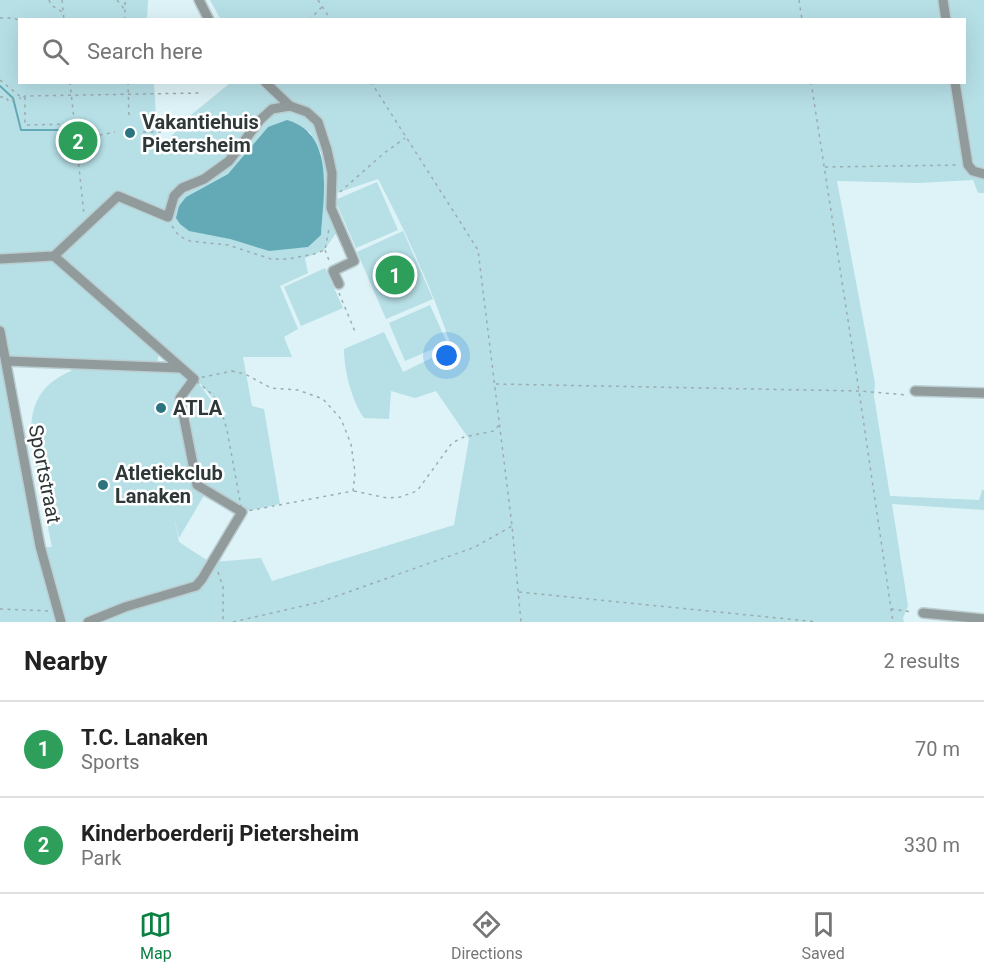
<!DOCTYPE html>
<style>
body{margin:0;font-family:Roboto,sans-serif;background:#f2f2f2;color:#222}
.you{position:absolute;left:447px;top:356px;width:21px;height:21px;margin:-15px;border:4px solid #fff;border-radius:50%;background:#1a73e8;box-shadow:0 0 0 9px #1a73e833}
.badge{display:grid;place-items:center;width:39px;height:39px;border-radius:50%;background:#0b8043;color:#fff;font-size:20px;font-weight:700}
.pin{position:absolute;translate:-50% -50%;border:3px solid #fff;box-shadow:0 2px 6px #0006}
.list{margin:0;padding:0;list-style:none}
h2{display:flex;justify-content:space-between;align-items:center;height:78px;margin:0;padding:0 24px;font-size:26px}
h2 small{font-size:20px;font-weight:400;color:#767676}
.list li{display:grid;grid-template-columns:39px 1fr auto;gap:18px;align-items:center;box-sizing:border-box;height:96px;padding:0 24px;border-top:2px solid #e0e0e0}
.list b{display:block;font-size:22px;white-space:nowrap}
.list p{margin:0;font-size:20px;white-space:nowrap;color:#767676}
.list em{font-size:20px;font-style:normal;color:#767676}
.icon{flex:none;width:33px;height:33px;fill:none;stroke:currentColor;stroke-width:2;stroke-linecap:round;stroke-linejoin:round}
.map{position:relative;flex:none;width:984px;height:622px;overflow:hidden}
.search{position:absolute;background:#fff;box-shadow:0 6px 24px #0002;left:18px;right:18px;top:18px;height:66px;display:flex;align-items:center;gap:15px;box-sizing:border-box;padding:0 21px;border-radius:0px;color:#767676;font-size:22px}
.sheet{height:270px;background:#fff}
nav{display:flex;justify-content:space-around;align-items:center;box-sizing:border-box;height:84px;border-top:2px solid #e0e0e0;background:#fff;font-size:16px;color:#767676}
nav a{display:grid;justify-items:center;gap:3px}
nav .on{color:#0b8043}
.map>svg:first-child{display:block}
.green{fill:#b6dfe6;fill-rule:evenodd}
.water{fill:#64aab6}
.lines{fill:none;stroke-linecap:round;stroke-linejoin:round}
.stream{stroke:#64aab6;stroke-width:2}
.minor-casing{stroke:#baced1;stroke-width:12}
.path{stroke:#9badaf;stroke-width:1.5;stroke-dasharray:3 4.5;stroke-linecap:butt}
.minor{stroke:#929b9c;stroke-width:9}
.poi-dot{fill:#2c737f;stroke:#fff;stroke-width:2}
.labels{text-anchor:middle;dominant-baseline:central;stroke-width:5;stroke-linejoin:round;paint-order:stroke}
.poi-label{font-size:20px;font-weight:bold;fill:#2f3839;stroke:#fff;text-anchor:start}
.street-label{font-size:20px;fill:#2f3839;stroke:#fff}
</style>
<div class="map">
<svg width="984" height="622" viewBox="0 0 984 622">
<rect width="100%" height="100%" fill="#ddf3f7"/>
<g class="green">
<path d="M 0,0 L 148,0 L 147,19 L 20,20 L 20,82 L 154,83 L 158,151 L 191,115 L 230,83 L 964,82 L 964,20 L 221,20 L 210,0 L 984,0 L 984,193 L 978,193 L 973,180 L 918,183 L 837,181 L 875,383 L 874,396 L 890,496 L 979,500 L 982,490 L 984,490 L 984,510 L 892,504 L 908,606 L 903,618 L 904,622 L 0,622 ZM 268,127 L 310,132 L 321,153 L 324,179 L 321,235 L 269,251 L 230,239 L 186,197 L 228,174 ZM 378,179 C 407,234 432,289 452,348 L 403,372 L 384,332 L 344,349 C 344,371 352,401 364,418 L 389,419 L 391,391 L 415,398 L 436,391 L 469,439 L 454,525 L 272,581 L 261,558 L 214,562 L 205,559 L 179,542 L 174,517 L 179,538 L 206,492 L 243,512 L 280,504 L 264,409 L 252,406 L 243,357 L 292,357 L 284,337 L 298,329 L 280,286 L 308,273 L 305,258 L 324,250 L 337,232 L 328,196 ZM 90,281 L 192,374 L 227,414 L 220,417 L 212,402 L 198,382 L 192,388 L 190,394 L 191,437 L 184,438 L 176,395 L 189,382 L 188,377 L 178,370 L 71,366 L 71,371 C 21,392 29,435 38,478 C 43,501 47,524 52,547 L 38,547 L 3,357 L 157,364 L 159,351 L 87,289 Z"/>
<path d="M 377,182 L 398,230 L 356,248 L 335,200 Z"/>
<path d="M 403,231 L 433,299 L 386,319 L 357,252 Z"/>
<path d="M 325,268 L 343,308 L 301,326 L 284,287 Z"/>
<path d="M 430,305 L 447,343 L 405,361 L 389,323 Z"/>
</g>
<path class="water" d="M 287,120 C 336,134 323,196 321,235 L 308,247 L 269,251 L 230,239 L 189,231 L 180,224 L 176,218 L 179,206 L 186,197 L 228,174 L 268,127 Z"/>
<g class="lines">
<path class="stream" d="M 0,86 L 13,98 L 21,130 L 72,130"/>
<defs>
<g id="minor">
<path d="M 199,0 L 209,20"/>
<path d="M 943,0 L 946,20"/>
<path d="M 955,82 L 968,165 L 973,171 L 984,174"/>
<path d="M 290,106 L 307,112 L 318,122 L 327,150 L 332,173 L 331,208 L 354,261 L 333,271 L 339,284"/>
<path d="M 54,256 L 194,379 L 180,398 L 197,485 L 242,512 L 202,579 L 196,586 L 125,607 L 88,622"/>
<path d="M 0,259 L 54,256 L 118,196 L 168,217 L 174,196 L 182,188 L 204,179 L 229,161 L 260,120 L 272,109 L 290,106 L 265,82"/>
<path d="M 0,331 L 40,546 L 61,622"/>
<path d="M 6,361 L 181,368"/>
<path d="M 915,391 L 984,393"/>
<path d="M 923,613 L 984,619"/>
</g>
</defs>
<use href="#minor" class="minor-casing"/>
<g class="path">
<path d="M 49,0 L 51,5 L 64,13"/>
<path d="M 62,0 L 64,20"/>
<path d="M 117,0 L 125,10"/>
<path d="M 318,0 L 331,20"/>
<path d="M 799,0 L 802,20"/>
<path d="M 0,18 L 14,18 L 20,21"/>
<path d="M 125,20 L 125,0"/>
<path d="M 309,20 L 322,7"/>
<path d="M 0,80 L 22,98 L 25,96 L 200,93"/>
<path d="M 70,82 L 84,215"/>
<path d="M 128,82 L 129,119"/>
<path d="M 371,82 L 478,250 L 512,526 L 521,622"/>
<path d="M 811,82 L 859,391 L 893,622"/>
<path d="M 0,97 L 6,97 L 9,102 L 21,98"/>
<path d="M 25,97 L 25,125 L 73,124"/>
<path d="M 143,132 L 161,132"/>
<path d="M 77,136 L 95,136 L 115,132"/>
<path d="M 825,167 L 958,165"/>
<path d="M 340,192 L 383,154 L 405,138"/>
<path d="M 172,226 L 179,236 L 190,241 L 228,245 L 271,259 L 288,259 L 314,254 L 325,250 L 329,229"/>
<path d="M 325,250 L 330,263"/>
<path d="M 339,293 L 356,334"/>
<path d="M 232,371 L 245,374 L 271,388 L 298,390 L 323,399 L 341,419 L 351,444 L 355,472 L 353,491 L 242,512 L 227,430 L 220,406 L 213,395 L 194,379 Z"/>
<path d="M 496,384 L 859,391 L 908,395"/>
<path d="M 354,491 L 387,498 L 400,497 L 417,491 L 452,443 L 464,437 L 494,431 L 499,425"/>
<path d="M 218,572 L 223,587 L 223,622"/>
<path d="M 519,592 L 817,622"/>
<path d="M 0,609 L 50,611"/>
<path d="M 891,609 L 913,612"/>
<path d="M 233,622 L 320,602 L 475,547 L 512,526"/>
</g>
<use href="#minor" class="minor"/>
</g>
<g class="poi-dot">
<circle cx="130" cy="133" r="6"/>
<circle cx="161" cy="408" r="6"/>
<circle cx="103" cy="485" r="6"/>
</g>
<g class="labels">
<g class="poi-label">
<text x="142" y="122">Vakantiehuis<tspan x="142" dy="23">Pietersheim</tspan></text>
<text x="173" y="408">ATLA</text>
<text x="115" y="473">Atletiekclub<tspan x="115" dy="23">Lanaken</tspan></text>
</g>
<g class="street-label">
<text transform="translate(45 474) rotate(79)">Sportstraat</text>
</g>
</g>
</svg>
<div class="you"></div>
<div class="pin badge" style="left:395px;top:275px;background:#2e9e5b">1</div>
<div class="pin badge" style="left:78px;top:141px;background:#2e9e5b">2</div>
<div class="search"><svg class="icon" aria-label="search" viewBox="0 0 24 24"><circle cx="10" cy="10" r="6"/><path d="M15 15l6 6"/></svg>Search here</div>
</div>
<section class="sheet">
<h2>Nearby<small>2 results</small></h2>
<ul class="list">
<li><span class="badge" style="background:#2e9e5b">1</span><div><b>T.C. Lanaken</b><p>Sports</p></div><em>70 m</em></li>
<li><span class="badge" style="background:#2e9e5b">2</span><div><b>Kinderboerderij Pietersheim</b><p>Park</p></div><em>330 m</em></li>
</ul>
</section>
<nav>
<a class="on"><svg class="icon" aria-label="map" viewBox="0 0 24 24"><path d="M3 6l6-2 6 2 6-2v14l-6 2-6-2-6 2zM9 4v14M15 6v14"/></svg>Map</a>
<a><svg class="icon" aria-label="directions" viewBox="0 0 24 24"><path d="M12 3l9 9-9 9-9-9zM9 14v-3h6M13 9l2 2-2 2"/></svg>Directions</a>
<a><svg class="icon" aria-label="saved" viewBox="0 0 24 24"><path d="M7 4h10v16l-5-4-5 4z"/></svg>Saved</a>
</nav>
